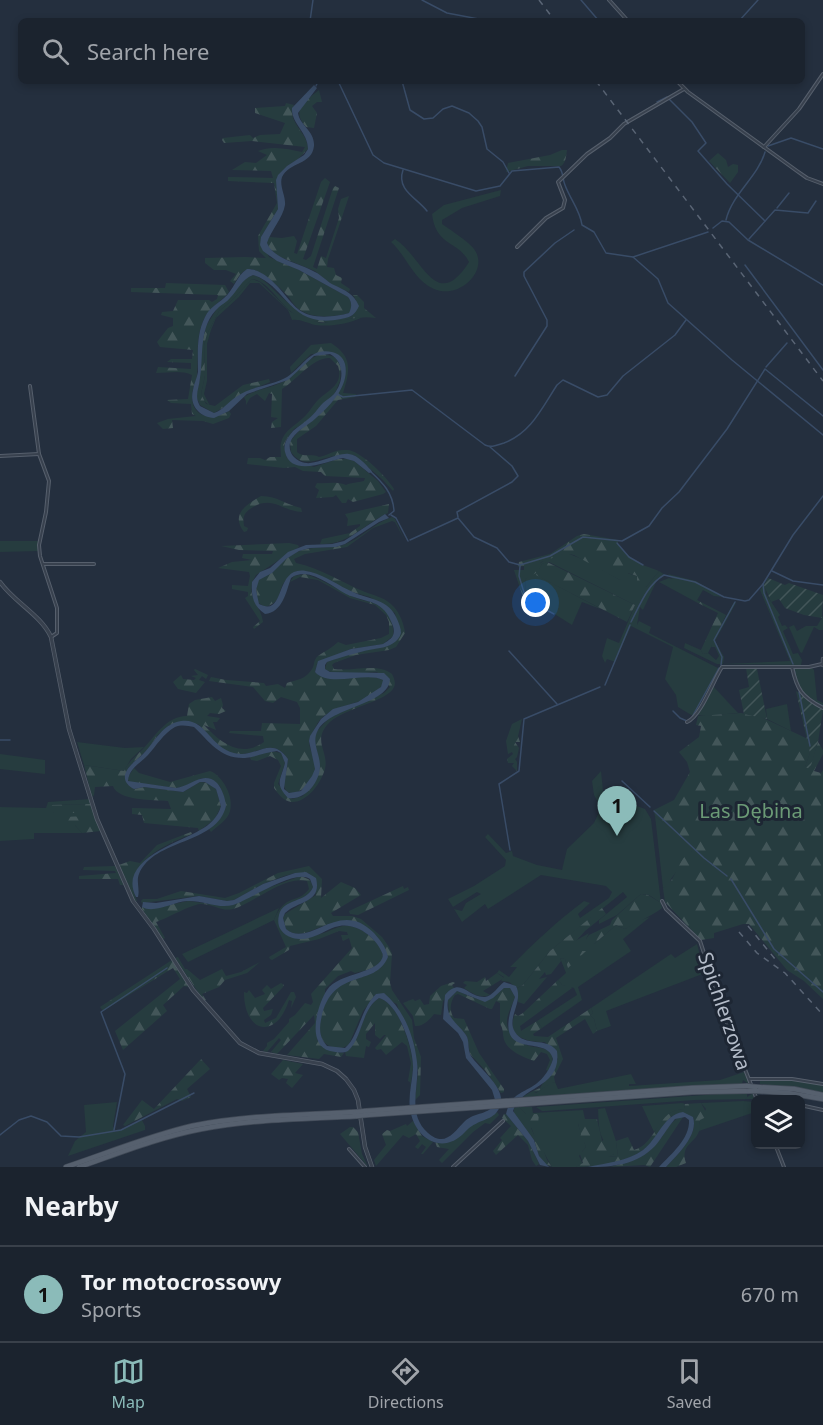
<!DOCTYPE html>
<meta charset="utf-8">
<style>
body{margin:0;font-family:"Noto Sans",sans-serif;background:#242b36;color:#f1f3f6}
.controls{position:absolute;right:18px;bottom:18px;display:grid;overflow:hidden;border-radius:9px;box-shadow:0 3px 9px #0003}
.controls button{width:54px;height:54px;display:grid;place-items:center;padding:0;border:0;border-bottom:2px solid #39404a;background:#1b232e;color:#f1f3f6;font:30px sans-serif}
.you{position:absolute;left:536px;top:603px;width:21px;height:21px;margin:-15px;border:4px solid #fff;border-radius:50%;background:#1a73e8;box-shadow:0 0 0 9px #1a73e833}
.badge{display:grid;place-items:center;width:39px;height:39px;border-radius:50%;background:#8bbbb9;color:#111;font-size:20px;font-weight:700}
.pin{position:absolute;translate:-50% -50px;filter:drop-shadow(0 2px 3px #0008)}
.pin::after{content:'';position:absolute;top:32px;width:21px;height:18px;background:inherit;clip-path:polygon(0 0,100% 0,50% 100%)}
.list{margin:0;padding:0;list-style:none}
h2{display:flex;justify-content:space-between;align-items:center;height:78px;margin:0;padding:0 24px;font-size:26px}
h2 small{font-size:20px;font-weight:400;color:#a0a4aa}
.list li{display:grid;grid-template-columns:39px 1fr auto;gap:18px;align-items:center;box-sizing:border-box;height:96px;padding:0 24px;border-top:2px solid #39404a}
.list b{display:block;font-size:22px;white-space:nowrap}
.list p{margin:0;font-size:20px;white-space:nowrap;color:#a0a4aa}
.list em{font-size:20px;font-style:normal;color:#a0a4aa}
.icon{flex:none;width:33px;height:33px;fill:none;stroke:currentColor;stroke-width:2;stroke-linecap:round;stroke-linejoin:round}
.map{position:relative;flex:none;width:823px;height:1167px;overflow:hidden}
.search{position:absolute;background:#1b232e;box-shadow:0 3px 9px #0003;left:18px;right:18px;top:18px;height:66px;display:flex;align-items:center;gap:15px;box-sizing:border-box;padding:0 21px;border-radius:9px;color:#a0a4aa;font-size:22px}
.sheet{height:174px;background:#1b232e}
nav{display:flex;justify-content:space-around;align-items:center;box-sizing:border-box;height:84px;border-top:2px solid #39404a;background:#1b232e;font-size:16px;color:#a0a4aa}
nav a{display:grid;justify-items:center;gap:3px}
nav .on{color:#8bbbb9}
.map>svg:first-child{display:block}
.grass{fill:#263c3f}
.forest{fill:url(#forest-firs)}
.garden{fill:url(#garden-furrows)}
.water{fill:#394c67}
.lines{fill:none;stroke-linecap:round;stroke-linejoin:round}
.stream{stroke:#394c67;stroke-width:1.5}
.minor-casing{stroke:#565f6c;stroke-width:4}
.tertiary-casing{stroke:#565f6c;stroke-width:4.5}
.primary-casing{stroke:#414a57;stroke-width:6}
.minor{stroke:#38414e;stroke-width:2}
.tertiary{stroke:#38414e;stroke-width:3}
.primary{stroke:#56606e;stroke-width:4.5}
.rail{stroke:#5a6575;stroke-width:1.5;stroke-dasharray:6 6;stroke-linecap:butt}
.primary-bridge-casing{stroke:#414a57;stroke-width:6;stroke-linecap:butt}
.primary-bridge{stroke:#56606e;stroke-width:4.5}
.labels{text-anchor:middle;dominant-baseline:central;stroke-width:6;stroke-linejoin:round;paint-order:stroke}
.park-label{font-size:20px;fill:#6b9a76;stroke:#1d2633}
.street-label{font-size:20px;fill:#b4bcc9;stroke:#1d2633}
</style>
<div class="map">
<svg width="823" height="1167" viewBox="0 0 823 1167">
<defs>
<pattern id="forest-firs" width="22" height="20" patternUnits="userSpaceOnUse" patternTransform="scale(1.5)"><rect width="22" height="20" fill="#263c3f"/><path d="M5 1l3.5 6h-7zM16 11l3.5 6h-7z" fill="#435659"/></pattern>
<pattern id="garden-furrows" width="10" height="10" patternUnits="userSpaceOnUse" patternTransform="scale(1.5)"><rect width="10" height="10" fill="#263c3f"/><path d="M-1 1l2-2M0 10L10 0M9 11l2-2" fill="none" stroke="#435659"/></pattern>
</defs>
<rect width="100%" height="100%" fill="#242f3e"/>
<g class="grass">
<path d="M 501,190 L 500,196 L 462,208 L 442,220 L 442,224 C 449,229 469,242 474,249 C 490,270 459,300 434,289 C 414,281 406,255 391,242 L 395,239 C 423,257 436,314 469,262 C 458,240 436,247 432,214 L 444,205 Z"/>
<path d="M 252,279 L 260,282 L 291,312 L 311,320 L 321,323 L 363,317 C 348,324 331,327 315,325 C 306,323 301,319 292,320 L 288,310 L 259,283 L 250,283 L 239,297 L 216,318 L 211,330 L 207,344 L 207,381 L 204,394 L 210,406 L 203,400 L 201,394 L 205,375 L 204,345 L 207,334 L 219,311 L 231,301 Z"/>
<path d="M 0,541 L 39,541 L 39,551 L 0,552 Z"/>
<path d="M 567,553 L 587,561 L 620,580 L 627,573 L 637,576 L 646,587 L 659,571 L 665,575 L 658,578 L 643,610 L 640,607 L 637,625 L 639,621 L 651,627 L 649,633 L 720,669 L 693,716 L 678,707 L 676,695 L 665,679 L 673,647 L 631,626 L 615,662 L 607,659 L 605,663 L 602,656 L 607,638 L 619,643 L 635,605 L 549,562 L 542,564 L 537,575 L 603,610 L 582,602 L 572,625 L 526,596 L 525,579 C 531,575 534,569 539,564 C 546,558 558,555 567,553 Z"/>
<path d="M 668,574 L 696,581 L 722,597 L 714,596 L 703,590 L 696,602 L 659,582 L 669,578 L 673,579 Z"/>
<path d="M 765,583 L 766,594 L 780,615 L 778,617 L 782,626 L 785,625 L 788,628 L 783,631 L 793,654 L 798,653 L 802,660 L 801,665 L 717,664 L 684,648 L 685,643 L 701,650 L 703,654 L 708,653 L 716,660 L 719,656 L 715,647 L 711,647 L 713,640 L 734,602 L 736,603 L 715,641 L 724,657 L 723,664 L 790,661 L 760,590 Z"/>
<path d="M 823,616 L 823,630 L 819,630 L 814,627 L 802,653 L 800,652 L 789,627 L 794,625 L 797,631 L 806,626 L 817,626 Z"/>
<path d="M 795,668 L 812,668 L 814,670 L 817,700 L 823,703 L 823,707 L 800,690 L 793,670 Z"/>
<path d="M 713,686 L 738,713 L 706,716 L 697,715 Z"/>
<path d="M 787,704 L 791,731 L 767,719 L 766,709 Z"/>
<path d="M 77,742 L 125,748 L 144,747 L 131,759 L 124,771 L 84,765 Z"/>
<path d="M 0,754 L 45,760 L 45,774 L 0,769 Z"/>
<path d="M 601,771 L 604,801 L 626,802 L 645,809 L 651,819 L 661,903 L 649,895 L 641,894 L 617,915 L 599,924 L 599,920 L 627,897 L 623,892 L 550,951 L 523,985 L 517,988 L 509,982 L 502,981 L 501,980 L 504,977 L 497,973 L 499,970 L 509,977 L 517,967 L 510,967 C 533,944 557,921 584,901 L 590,903 L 578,914 L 580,918 L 609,898 L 612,892 L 606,886 L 541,875 L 488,909 L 485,904 L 462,922 L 454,909 L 462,911 L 466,903 L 481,894 L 477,892 L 453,907 L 448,899 L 474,886 L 505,866 L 506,860 L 485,837 L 488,834 L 506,853 L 512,851 L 513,856 L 537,865 L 562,870 L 567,849 L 594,823 L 601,808 L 594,795 L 592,781 Z"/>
<path d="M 90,799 L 90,804 L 51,805 L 54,813 L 91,813 L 90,816 L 67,823 L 75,825 L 82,833 L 34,833 L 34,839 L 0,841 L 0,807 L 46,808 L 48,802 Z"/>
<path d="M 655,816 L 692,845 L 692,851 L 671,879 L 669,885 L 663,888 Z"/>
<path d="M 279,908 L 274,920 L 188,962 L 182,954 Z"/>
<path d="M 650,917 L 623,939 L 631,951 L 578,987 L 582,1000 L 542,1028 L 537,1021 L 577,995 L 574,988 L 562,985 L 558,980 L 566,973 L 560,958 L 565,959 L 568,967 L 574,952 L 566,951 L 575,941 L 589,933 L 586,939 L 594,944 L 616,925 L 625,929 L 637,921 Z"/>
<path d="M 697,944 L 705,973 L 606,1011 L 611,1026 L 597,1031 L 594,1019 L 590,1015 L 593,1013 L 591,1008 L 671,954 L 675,958 Z"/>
<path d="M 744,1072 L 749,1084 L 743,1080 L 742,1084 L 521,1098 L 529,1093 L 536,1093 L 550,1083 L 555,1082 L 558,1089 L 631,1074 L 636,1084 L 629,1084 L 629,1086 L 720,1080 Z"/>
<path d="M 760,1080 L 788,1080 L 820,1085 L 823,1086 L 823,1093 L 789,1087 L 760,1084 Z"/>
<path d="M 733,1093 L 747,1094 L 747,1097 L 753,1093 L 754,1099 L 695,1100 L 545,1111 L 542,1111 L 536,1107 Z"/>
<path d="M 743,1101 L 755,1102 L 755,1112 L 699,1131 L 700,1120 L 706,1109 L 701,1103 Z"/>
<path d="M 117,1102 L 113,1126 L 115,1132 L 142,1120 L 145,1126 L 145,1130 L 68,1156 L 75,1141 L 86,1132 L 84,1105 Z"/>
<path d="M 682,1103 L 685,1104 L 684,1109 C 665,1111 665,1120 654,1132 L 642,1106 Z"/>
<path d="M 519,1107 L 532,1107 L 533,1113 L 583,1110 L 585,1119 L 583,1118 L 578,1124 L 586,1147 L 579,1156 L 583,1164 L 576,1167 L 552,1167 L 534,1135 L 526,1114 Z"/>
<path d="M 605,1108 L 616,1141 L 618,1156 L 607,1157 L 614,1154 C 598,1137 599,1130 598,1109 Z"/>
</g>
<g class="forest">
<path d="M 319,90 L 322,102 L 317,102 L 312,106 L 317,113 L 314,128 L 306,127 C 291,110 304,102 319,90 Z"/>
<path d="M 286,103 L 294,105 C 286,122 308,132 308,149 L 297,160 L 287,166 L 277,188 L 278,209 L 261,237 L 269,257 L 299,270 L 348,297 C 352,302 352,307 350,313 C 335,317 313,319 300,310 C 295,307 291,300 288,296 C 280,288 257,265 246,270 C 240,273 237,279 234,284 L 230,281 L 236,274 L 226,270 L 214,270 L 205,263 L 205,258 L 245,257 L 266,258 L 259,251 L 258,236 L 277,203 L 274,183 L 228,181 L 228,177 L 273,178 L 271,171 L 232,170 L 245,162 L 256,163 L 267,155 L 258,151 C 272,145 288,149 302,152 L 305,147 L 252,141 L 224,143 L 222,140 L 223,138 L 250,135 L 253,138 L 260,135 L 280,134 L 285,123 L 255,113 L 255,108 L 285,106 Z"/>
<path d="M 562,150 L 567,150 C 566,156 566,163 561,166 L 528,166 L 506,172 L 508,163 L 550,155 Z"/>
<path d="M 718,153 L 726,160 L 728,167 L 733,164 L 738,165 L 738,172 L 730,183 L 709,161 Z"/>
<path d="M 325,178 L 330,182 L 303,259 L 306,260 L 311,256 L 333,188 L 335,186 L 339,188 L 313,267 L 317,269 L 321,256 L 326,258 L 339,218 L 338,209 L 341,199 L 349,196 L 328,259 L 327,267 L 334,268 L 336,275 L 342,278 L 341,283 L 350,289 L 349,292 L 331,284 L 315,271 L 278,256 L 269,248 L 267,243 L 269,237 L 282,238 L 294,236 L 297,241 L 294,253 L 297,254 L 321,182 Z"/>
<path d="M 253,275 C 262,278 268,284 275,291 C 299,314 318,327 352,316 L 356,300 L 353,295 L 357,295 L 364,302 L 364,308 L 376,318 C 347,314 330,331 298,316 C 282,309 269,280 252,279 L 231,301 L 219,311 L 207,334 L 204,345 L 205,375 L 201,394 L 206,404 L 215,406 L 243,385 L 269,379 L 270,382 L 258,387 L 214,413 L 200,405 L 196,396 L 200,378 L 201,348 L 206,326 L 218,307 L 243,280 Z"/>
<path d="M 166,283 L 225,285 L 229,292 C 222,301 209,308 204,319 C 195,339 199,354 197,374 C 197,382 192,388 192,396 C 192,420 214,419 229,411 L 231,414 L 229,418 L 213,424 L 203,421 L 172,420 L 173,428 L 163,429 L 157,423 L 168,419 L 196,416 L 192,414 L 191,404 L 171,403 L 167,400 L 188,399 L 192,375 C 182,370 168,373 156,373 L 158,367 L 191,369 L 191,363 L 167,362 L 171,359 L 192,359 L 193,350 L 160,347 L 157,342 L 168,328 L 173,326 L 173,318 L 161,315 L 162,312 L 173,311 L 178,300 L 209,300 L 212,302 L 217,299 L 218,295 L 131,292 L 131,288 L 165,288 Z"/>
<path d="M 331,343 C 353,357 350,371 343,393 L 356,394 L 355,397 L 338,400 L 316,426 L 297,439 L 297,452 C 303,458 312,453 319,457 C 329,455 335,449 347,450 C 360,450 387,477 394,489 L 393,491 L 382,479 L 354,455 C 348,455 341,455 335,456 C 318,458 304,470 291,452 L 290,442 C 310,414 336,411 345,373 L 335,353 L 311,354 L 291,373 L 290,367 L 311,345 Z"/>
<path d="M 324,354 L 335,357 L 341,366 L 340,381 L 335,393 L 305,423 L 294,429 L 286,440 L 284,446 L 287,458 L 314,467 L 338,459 L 348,459 L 354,461 L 378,481 L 386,492 L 383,494 L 353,502 L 348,499 L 346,503 L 342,503 L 336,495 L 333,497 L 316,498 L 319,490 L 315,487 L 317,483 C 328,484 335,481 346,485 C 352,482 358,483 364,481 L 365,478 L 325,476 L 321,472 L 303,471 L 295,467 L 284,468 L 247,464 L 248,458 L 260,458 L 265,460 L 270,457 L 281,457 C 281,452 280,447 281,443 C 284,430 295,426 303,418 C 309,413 313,405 318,400 C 328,390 344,385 338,366 L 330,358 C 313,357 298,379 282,389 L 281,427 L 271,428 L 272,422 L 278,418 L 271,417 L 272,394 L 269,393 L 265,401 L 257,394 L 250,398 L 246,405 L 246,401 L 244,397 C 256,389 272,388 285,381 C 299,373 307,356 324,354 Z"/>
<path d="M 261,496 C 278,496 286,505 301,508 L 302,512 C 281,511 272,494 250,509 C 243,514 243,518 244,526 L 248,528 L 247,531 L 244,532 C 230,514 247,504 261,496 Z"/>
<path d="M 389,504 L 388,513 C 363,524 350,545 320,544 L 322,539 L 350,533 L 360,526 L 360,524 L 347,526 L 348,519 L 345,514 Z"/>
<path d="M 392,517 L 395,519 L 404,539 L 395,522 L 392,521 L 373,528 L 347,547 L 305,554 L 294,559 L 296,563 C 323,569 340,582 365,592 C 376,596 386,598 394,607 C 400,614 404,624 405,633 L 396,647 L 389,650 L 356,655 L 334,663 L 332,665 L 334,669 C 352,672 377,662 392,674 C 394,678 396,683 394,687 C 388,702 341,708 327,725 C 313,742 329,752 325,769 C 321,783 307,803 291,802 C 284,801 278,794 274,788 L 274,783 L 281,766 L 278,760 L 270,756 L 257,761 L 251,760 L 250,757 L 270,751 L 281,753 L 285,763 L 278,784 L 292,799 L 303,796 L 319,761 L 314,739 L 318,730 L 331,716 L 384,693 L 390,687 L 377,672 C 362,673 338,678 325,669 L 327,662 L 353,652 L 384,647 L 400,636 L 395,613 L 370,597 L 352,592 L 311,572 L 297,571 C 293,574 288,577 285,581 C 277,591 283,602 265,607 L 257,602 L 256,585 L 258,580 C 274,572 282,559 297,552 C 311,545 328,550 343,545 C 361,539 374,523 392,517 Z"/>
<path d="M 584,534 L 618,540 L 618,544 C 633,562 637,563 659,571 L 646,587 L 637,582 L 637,576 L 628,573 L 626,579 L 620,580 L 574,555 C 561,551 553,559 541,562 L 536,573 L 525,579 L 526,596 L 523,597 L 514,570 L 524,570 L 524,566 L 518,567 L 519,562 L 550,554 L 577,536 Z"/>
<path d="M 289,543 L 298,545 L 299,547 L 256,575 C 243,596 261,604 263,622 L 254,629 L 253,627 L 260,621 L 245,598 L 248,596 L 248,592 L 232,589 L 232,585 L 248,586 L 250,576 L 249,572 L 218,568 L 232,562 L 252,560 L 242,558 L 243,554 L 272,554 L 273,551 L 239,550 L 221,546 Z"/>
<path d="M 547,562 L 635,605 L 627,622 L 536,575 L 542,564 Z"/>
<path d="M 305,574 C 323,579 339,591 356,598 C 365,602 374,601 382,607 C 389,613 395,627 393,636 L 383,644 L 351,649 L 318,662 L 315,672 C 336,687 364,670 383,680 L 383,684 C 367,710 328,699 315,728 C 313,732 309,738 309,741 C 309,750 316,760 315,769 C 313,781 298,799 286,791 L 284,785 L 288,759 C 272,734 255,759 233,753 C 217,749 209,735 198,724 L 170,725 L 158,735 L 148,749 L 128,768 L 127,784 L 134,789 L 144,787 L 183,792 L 200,782 L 209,783 L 216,789 L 221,806 L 215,819 L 199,831 L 198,828 L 144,823 L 142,815 L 132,814 L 132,808 L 171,809 L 168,801 C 154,800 118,801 113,786 L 95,787 L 94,795 L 92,797 L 84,765 L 124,771 C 129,761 135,757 142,750 C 155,737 166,716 187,716 L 189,704 L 195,700 L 212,697 L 215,701 L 221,698 L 223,705 L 222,708 L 226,711 L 219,714 L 210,713 L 207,716 L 220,718 L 217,722 L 213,722 L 216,730 L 204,725 C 220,742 240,759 264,742 L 263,736 L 229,733 L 230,731 L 261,731 L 262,723 L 300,724 L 300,708 L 297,702 L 281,697 L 273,703 L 265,701 L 253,687 L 209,681 L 211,677 L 226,680 L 264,683 L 266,686 L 278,684 L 285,688 L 287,683 C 298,679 305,680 312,669 C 315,665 313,660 318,656 C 325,651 332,648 338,642 L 346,645 L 381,638 L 389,634 L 389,622 L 386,615 L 375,605 L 350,598 L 318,580 L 300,577 L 290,582 L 294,576 Z"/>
<path d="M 697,600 L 726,615 L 708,653 L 703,654 L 701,650 L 718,613 L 696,602 Z"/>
<path d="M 195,669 L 208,675 L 206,679 L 202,676 L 199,680 L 205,682 L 196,693 L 178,689 L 173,682 L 181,675 L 183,679 L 194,680 L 196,678 L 191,676 L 198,675 L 194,670 Z"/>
<path d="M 741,713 L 761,717 L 808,739 L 810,753 L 805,767 L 811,764 L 818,742 L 823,750 L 823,754 L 814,771 L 821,773 L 823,770 L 823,999 L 804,981 L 787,970 L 749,924 L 743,924 L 714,933 L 714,938 L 701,940 L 665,902 L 663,888 C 677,881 677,858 692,851 L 692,846 L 655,816 L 654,810 L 674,800 L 690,772 L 687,762 L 679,752 L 699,737 L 701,726 L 696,725 L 698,716 Z"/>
<path d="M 522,719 L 518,736 L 520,742 L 515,742 L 519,748 L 517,757 L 515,759 L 517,762 L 517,771 L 512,766 L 514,763 L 508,763 L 507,759 L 513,754 L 512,752 L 508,754 L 506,741 L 512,724 Z"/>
<path d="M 134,768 L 139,773 L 170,782 L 210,771 C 223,776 234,797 230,811 C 228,820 217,826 211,832 L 209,829 C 225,817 228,805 220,786 L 202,778 L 183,787 L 176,788 L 130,782 L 128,780 L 128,777 Z"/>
<path d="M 90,804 L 101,831 L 82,833 L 75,825 L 70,826 L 67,823 L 61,822 L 62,817 L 90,816 L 90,813 L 54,813 L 50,809 L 50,805 Z"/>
<path d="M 191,832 L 192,834 C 164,845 122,863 137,901 L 135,901 L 119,865 L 130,861 L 140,863 L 157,845 Z"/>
<path d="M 115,866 L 124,885 L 120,885 L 118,879 L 79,879 L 79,876 L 116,873 L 115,871 L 83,870 L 84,867 Z"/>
<path d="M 309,866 L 322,879 L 321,898 L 341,882 L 355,888 L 361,895 L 331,913 L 333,916 L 352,916 L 361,919 L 382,937 L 389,947 L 392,954 L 390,983 L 392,990 L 412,1020 L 414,1038 L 421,1057 L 420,1095 L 415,1100 L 418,1072 L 397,1004 L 376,994 L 363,1011 L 349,1044 C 343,1049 339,1049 332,1047 C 313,1042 320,1011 328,998 C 338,981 355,981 371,973 C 378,971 383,963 388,957 L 363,925 C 352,925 339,923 328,925 C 314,927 300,941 286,929 L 283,918 L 285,914 L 316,895 L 309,873 L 295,873 L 284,876 L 263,884 L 234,900 L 227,901 L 198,896 L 142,903 L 141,901 L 143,899 L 157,899 L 181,891 L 225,898 L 239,893 L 278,873 Z"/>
<path d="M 301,876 L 310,880 L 313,887 C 307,901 289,900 280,912 L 284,934 C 294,935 306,937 316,935 C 334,932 341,919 361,930 C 371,935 393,955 377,965 C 371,970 362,971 355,973 L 351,971 L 338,976 L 325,989 L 325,994 L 317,1015 L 317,1040 L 337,1052 L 344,1053 L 341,1057 L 324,1054 L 319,1059 L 287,1055 L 315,1023 L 314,1015 L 277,1054 L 271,1052 L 281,1040 L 279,1038 L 267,1052 L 263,1051 L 267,1046 L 267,1043 L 274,1039 L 289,1022 L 289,1019 L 295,1015 L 305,1003 L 311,1005 L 313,1002 L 311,994 L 352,948 L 349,938 L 343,941 L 341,935 L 348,935 L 347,932 L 339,931 L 319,939 L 290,946 L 289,950 L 272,960 L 270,959 L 269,957 L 286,947 L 274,920 C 286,892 297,905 309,889 L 307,881 C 284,875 254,903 233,909 C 222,912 211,903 200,904 C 190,905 168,918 156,922 L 165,938 L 163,939 L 142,909 L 142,907 L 150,909 L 188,901 L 226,906 L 273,886 Z"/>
<path d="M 403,886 L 404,889 L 408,887 L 409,890 L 358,915 L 350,914 L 349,911 Z"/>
<path d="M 641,894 L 648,895 L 661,903 L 662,908 C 650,917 638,921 625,929 L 616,925 L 594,944 L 587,943 L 586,939 L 589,935 L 610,925 L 612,920 Z"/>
<path d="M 602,908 L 606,914 L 585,931 L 567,951 L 586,951 L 568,968 L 565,959 L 560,958 L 561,961 L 551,974 L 546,975 L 545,972 L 539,979 L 547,977 L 524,1004 L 518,1002 L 517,988 L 523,985 L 550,951 Z"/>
<path d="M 178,957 L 185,969 L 187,969 L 200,980 L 222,969 L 226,976 L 241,972 L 260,962 L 247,973 L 225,980 L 219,987 L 202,994 L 206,1000 L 204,1001 L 175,958 Z"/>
<path d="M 172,960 L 188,986 L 188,987 L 184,986 L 163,1005 L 167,1011 L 123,1050 L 115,1031 L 180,979 L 173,968 L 103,1011 L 100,1007 Z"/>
<path d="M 497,973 L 504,978 L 483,991 L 490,995 C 479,999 472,993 464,988 L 467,985 L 463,983 L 465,981 L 477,982 L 485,977 L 486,981 Z"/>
<path d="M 558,980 L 562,985 L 570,986 L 572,988 L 520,1026 L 521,1031 L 537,1021 L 542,1028 L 533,1034 L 534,1036 L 548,1037 L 591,1008 L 593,1013 L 590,1015 L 594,1019 L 597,1031 L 593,1034 L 585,1019 L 556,1038 L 563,1059 L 554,1077 L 555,1082 C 546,1084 540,1093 530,1094 L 529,1093 L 540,1088 L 558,1059 L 545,1042 C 527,1042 505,1037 515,1014 L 518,1016 L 523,1013 Z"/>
<path d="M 453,982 L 455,983 L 452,985 L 454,988 L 443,1001 L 441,1015 L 434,1014 C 430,1019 423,1027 415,1026 L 413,1016 L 403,1003 L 413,999 L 415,1001 L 420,999 L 424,1005 L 429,1004 L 430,996 L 441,986 Z"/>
<path d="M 281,983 L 284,985 L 283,987 L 263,1008 L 264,1011 L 273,1009 L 271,1015 L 264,1020 L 265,1023 L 276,1018 L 291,992 L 294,992 L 296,997 L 291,1008 L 292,1001 L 289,1000 C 276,1041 244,1033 244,992 L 247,993 L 249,990 L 255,998 L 265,994 L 262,990 L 267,985 L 271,989 Z"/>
<path d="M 504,988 L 510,988 L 515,997 C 512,1006 506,1015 507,1024 C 508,1035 524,1046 534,1047 C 551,1049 558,1054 548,1071 L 546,1070 L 550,1060 L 547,1054 L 541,1052 L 534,1061 C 524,1057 510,1052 505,1042 C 502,1036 504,1029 500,1024 L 500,1003 L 496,1001 L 492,1009 L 490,1009 L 458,994 L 455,995 C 450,1002 449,1011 454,1018 L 464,1019 L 479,1053 L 504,1089 L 504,1092 L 501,1093 L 485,1070 L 470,1054 L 467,1036 L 449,1016 L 448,1000 L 457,991 C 479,999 484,1007 504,988 Z"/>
<path d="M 379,998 C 399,1003 410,1044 413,1063 C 414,1072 410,1082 410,1091 L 410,1082 L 408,1081 L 411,1063 L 407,1046 L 402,1042 L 386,1055 L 381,1049 L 377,1050 L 375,1048 L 386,1035 L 384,1035 L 380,1039 L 375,1035 L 375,1023 L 366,1034 L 366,1039 L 371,1042 L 369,1047 L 366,1046 L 364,1058 L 346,1056 L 345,1052 C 363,1040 360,1011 379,998 Z"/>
<path d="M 201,1059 L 210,1069 L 187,1089 L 191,1097 L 182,1101 L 177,1099 L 125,1126 L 123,1125 L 142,1100 L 154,1109 Z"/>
<path d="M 283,1060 L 303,1064 L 295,1073 L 303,1075 L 292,1088 L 286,1083 L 288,1079 L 282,1078 L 279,1080 L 271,1074 Z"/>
<path d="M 701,1103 L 708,1116 L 700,1120 C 699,1124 701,1127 699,1131 C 695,1144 680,1144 686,1163 L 676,1167 L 666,1167 C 677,1155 699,1135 693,1117 L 672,1116 C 663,1125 657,1137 648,1146 C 631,1162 598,1167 576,1167 L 583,1163 L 577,1146 L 579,1145 L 582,1152 L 586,1147 L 584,1142 L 578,1139 L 581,1135 L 576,1115 L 581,1114 L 585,1119 L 597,1119 L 602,1141 L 608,1137 L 614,1154 L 608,1157 L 618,1156 L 616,1141 L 628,1137 L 634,1150 C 657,1144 657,1109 684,1109 L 685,1104 Z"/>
<path d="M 519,1107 L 526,1114 L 539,1114 L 538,1124 L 531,1128 L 534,1135 L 539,1139 L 547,1160 L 552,1167 L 545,1164 L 539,1156 L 534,1140 L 514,1115 L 514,1108 Z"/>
<path d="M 497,1112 L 499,1115 L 490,1124 L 485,1123 L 473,1132 L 442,1163 L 439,1160 L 449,1149 L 437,1147 L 435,1142 C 455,1147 460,1132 474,1123 C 481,1118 490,1118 497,1112 Z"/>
<path d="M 504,1114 L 506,1114 L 528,1141 L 539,1164 L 536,1166 L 532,1160 L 528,1145 L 518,1135 L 496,1155 L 493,1151 L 502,1140 L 500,1138 L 511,1126 L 502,1118 Z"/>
<path d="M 680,1117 L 683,1117 L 650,1167 L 644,1165 L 610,1167 C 627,1162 642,1159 654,1146 C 664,1137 668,1122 680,1117 Z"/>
<path d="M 413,1121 L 422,1136 L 433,1142 L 423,1154 L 421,1154 L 426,1147 L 422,1144 L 418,1149 L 415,1147 L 420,1141 L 416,1134 L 409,1138 L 403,1135 L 376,1166 L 374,1160 L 386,1145 L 382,1134 L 387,1130 L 390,1131 L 406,1124 L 407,1126 Z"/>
<path d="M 350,1127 L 353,1127 L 358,1132 L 362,1154 L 368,1167 L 340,1134 Z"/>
</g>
<g class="garden">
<path d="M 768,578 L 785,585 L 789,583 L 823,595 L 822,618 L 804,615 L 785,608 L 779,599 L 771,602 L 764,585 Z"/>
<path d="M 746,668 L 757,669 L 767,719 L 744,714 L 739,690 L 749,687 Z"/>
<path d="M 796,691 L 823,710 L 818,742 L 810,769 L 805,767 L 810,753 Z"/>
</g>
<g class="water">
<path d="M 314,85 L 317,88 L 298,113 C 300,126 315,131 314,146 C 312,165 289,162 282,177 C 279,186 286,196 285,205 C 283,218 271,230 267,243 C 274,260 300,263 315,272 C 322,275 327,282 334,285 C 346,291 353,293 359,306 C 355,315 351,317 341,319 C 289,330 287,285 253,275 C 241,280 238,290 230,298 C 227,302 222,304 219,307 C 198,326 204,354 200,378 C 199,389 194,396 200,406 L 214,413 C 223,410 228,402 236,397 C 251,386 271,386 287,377 C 303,367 310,347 332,352 C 339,354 343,357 345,364 C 350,385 331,405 316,418 C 308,426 294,431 290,443 C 289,447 290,452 293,456 C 309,474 331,452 349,454 C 358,455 365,464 371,470 L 372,472 L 369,473 L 354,461 L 343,458 C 328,461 291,478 285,452 C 283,444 287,438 293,431 C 297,427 303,424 307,420 C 314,415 317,409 323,403 C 326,400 330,398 334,394 C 344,382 345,362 330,354 L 314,356 L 288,380 L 247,394 L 229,411 L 214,418 C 199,417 189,405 193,390 C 194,383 197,378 198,372 C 198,353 196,335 205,317 C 210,307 216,305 224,298 C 234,290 236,276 247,269 C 270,269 284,297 298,309 C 311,320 335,317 349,313 C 352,307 352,302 348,297 L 299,270 L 277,261 L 263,251 L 260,245 L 261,237 L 278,209 L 276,180 L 278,175 L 287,166 L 304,155 L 308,149 C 308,132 291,124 292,108 Z"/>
<path d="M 385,514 L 389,518 L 379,522 L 345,544 L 336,547 L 310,548 L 299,551 L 286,559 L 272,573 L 259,580 L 256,590 L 259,604 C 288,619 272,560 311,572 C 326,576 339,586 353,592 C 370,600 389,599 397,619 C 399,624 401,628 401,633 C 399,642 388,647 380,648 C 361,651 345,656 327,662 L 325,665 L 325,669 L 330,672 L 384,673 L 390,679 C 389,705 332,706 318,730 C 311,743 320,753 320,766 C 320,782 305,801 288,798 C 274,783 281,780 285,763 L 281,753 L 277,751 C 266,752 256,757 245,758 C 220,759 210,742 194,727 C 188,726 182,724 175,727 C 163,734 157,745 148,755 C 141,763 129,768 128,781 L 176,788 C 190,787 203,770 217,783 C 222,789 225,797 226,806 C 217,845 154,838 139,874 C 136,881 140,889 138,897 L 136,897 C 117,860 179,843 200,830 C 210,825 218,817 221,806 L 216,789 L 205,782 L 200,782 L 183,792 L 144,787 L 134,789 C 128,786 124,782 125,775 C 127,766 137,760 143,754 C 155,742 162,724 181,721 C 205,717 210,747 234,753 C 256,759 271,734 288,759 L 284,789 L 289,793 L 301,791 L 312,776 L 315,769 L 309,741 L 310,736 L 321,719 L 333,709 L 358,702 L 381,687 L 383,680 C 366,671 329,688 315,672 L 318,661 L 351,649 L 383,644 C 391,639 396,636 393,626 C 383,598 368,604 346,594 C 333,587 319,575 304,574 C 299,574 295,575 291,578 C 286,592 283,612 265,614 C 253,606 251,596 252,582 L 260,572 L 270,568 L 288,552 L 306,545 L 332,544 L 344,541 Z"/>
<path d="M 306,872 L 316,878 C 322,903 300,900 285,913 L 283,918 L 286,929 C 310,949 339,897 374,933 C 381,941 386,947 388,957 C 375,989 331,966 321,1020 C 319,1030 320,1038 327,1046 L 345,1048 C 359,1036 360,1010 376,994 L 384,993 C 404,1010 414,1036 417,1062 C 420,1086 406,1113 428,1133 C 445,1148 454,1132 465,1121 C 475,1112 489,1115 496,1103 L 492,1090 L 466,1058 L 463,1042 L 458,1033 L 443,1019 L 445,995 C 461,976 468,998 485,997 C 493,996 498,986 504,982 L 516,986 C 524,1002 506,1018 515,1032 C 525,1048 546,1036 557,1051 C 562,1089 521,1085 513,1111 L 534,1140 L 539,1156 L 549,1167 L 540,1165 L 528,1141 L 506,1114 C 511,1093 522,1094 536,1084 C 544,1078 550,1069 553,1059 C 547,1032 489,1066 515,997 L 510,988 L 504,988 L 493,998 L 485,1002 L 457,991 L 448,1000 C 445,1018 457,1022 466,1035 C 470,1041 467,1049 471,1056 C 481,1071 514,1093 496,1113 C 489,1121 476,1120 465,1132 C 445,1154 418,1142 411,1114 C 407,1099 412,1084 413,1069 C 414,1050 399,1003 379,998 C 361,1010 363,1037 348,1051 C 342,1054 336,1052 330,1051 C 306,1045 317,1005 327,990 C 339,972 381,974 383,955 C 377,937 354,920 335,927 C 326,930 318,936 309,938 C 294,942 274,934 279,915 C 283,898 307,903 313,887 L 310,879 C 295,868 250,900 233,905 C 218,909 202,900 187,901 C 173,902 154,914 142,907 L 143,902 L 156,903 L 199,896 L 227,901 L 234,900 L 263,884 L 295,873 Z"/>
<path d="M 683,1112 L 693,1117 C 699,1135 677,1155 666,1167 L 659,1167 C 671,1154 690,1139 689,1120 L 685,1117 L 675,1119 C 667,1128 662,1138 655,1146 C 637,1165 613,1167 588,1167 C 606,1163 628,1161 643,1150 C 658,1139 663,1115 683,1112 Z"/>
</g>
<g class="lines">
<g class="stream">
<path d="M 422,0 L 447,13 L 489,21"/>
<path d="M 581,0 L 599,21"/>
<path d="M 310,21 L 313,0"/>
<path d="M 739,21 L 758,0"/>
<path d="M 338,81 L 373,155 L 384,163 L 476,191 L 500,186 L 512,171 L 559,167 C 564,173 562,178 565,185 C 570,199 580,210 582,225 L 594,232 L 606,253 L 633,257 L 708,232"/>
<path d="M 402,81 L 410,110 L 424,119 L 433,118 L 443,109 L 452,106 L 469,113 L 478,121 L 482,127 L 487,149 L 503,162 L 509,173"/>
<path d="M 316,86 L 318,81"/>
<path d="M 669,99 L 692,122 L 706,143 L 698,151 L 727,184 L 765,221"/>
<path d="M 657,102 L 667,97"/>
<path d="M 768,146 L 791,138 L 823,149"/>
<path d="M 403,170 C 396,190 417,198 427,211"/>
<path d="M 777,208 L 789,193"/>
<path d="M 726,220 C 732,194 758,177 765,152"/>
<path d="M 713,228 L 722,221 L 729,222 L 748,240 L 823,285"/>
<path d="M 749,239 L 775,210 L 808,213 L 816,201"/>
<path d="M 633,257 L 658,279 L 668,303 L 732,360 L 823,435"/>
<path d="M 745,265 L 823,370"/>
<path d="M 766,367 L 787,343"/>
<path d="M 515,376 L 547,326 L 547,320 L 524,276 L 524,272 L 555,243 L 574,230"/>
<path d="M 337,394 L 343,397 L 412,390 L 485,445 C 492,448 497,445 504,443 C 531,433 542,408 557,385 L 563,380 L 598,397 L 607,395 L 623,376 L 675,335 L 686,320"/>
<path d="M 370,471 C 383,483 393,493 394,511 L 389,515"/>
<path d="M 391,515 L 396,518 L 408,541"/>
<path d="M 458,517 L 457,512 L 512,482 L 518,476 L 512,466 L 490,447"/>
<path d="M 410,540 L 458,518 L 474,537 L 497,548 L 509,562 L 520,565 L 550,556 L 583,537 L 622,541 L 649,526 L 662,508 L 679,492 L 727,429 L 765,369 L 823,416"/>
<path d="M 617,543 L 629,557 L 643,565"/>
<path d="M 520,566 L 519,576 L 526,599 L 554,614"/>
<path d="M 772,571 L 793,581 L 823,585"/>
<path d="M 763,584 L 764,593 L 793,664"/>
<path d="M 631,622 C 640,605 647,585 664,575 L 695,582 L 724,597 L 745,601 L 749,600 L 763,584 L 793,535 L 823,496"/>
<path d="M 509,651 L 557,704"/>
<path d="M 721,665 L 722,657 L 714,640 L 735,602"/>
<path d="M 794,669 L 796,679"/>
<path d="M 605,685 L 630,625"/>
<path d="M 799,692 L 810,746"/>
<path d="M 816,703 L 823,706"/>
<path d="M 673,711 L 680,718 L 687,721"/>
<path d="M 691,719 L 719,668"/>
<path d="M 0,740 L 10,740"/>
<path d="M 622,781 L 650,807"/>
<path d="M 654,811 L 704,858 L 727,876"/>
<path d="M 510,850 L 499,784 L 519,771 L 524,719 L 600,687"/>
<path d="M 731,879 L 774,949 L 823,992"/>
<path d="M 114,1130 L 125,1074 L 101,1012 L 167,968"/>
<path d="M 0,1135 L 19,1120 L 31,1116 L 47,1122 L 61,1136 L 79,1137 L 121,1130 L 194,1093"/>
</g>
<defs>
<g id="minor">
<path d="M 609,0 L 628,21"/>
<path d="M 677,81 L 688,92 L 797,171 L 807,178 L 823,184"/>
<path d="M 764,147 L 799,109 L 823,74"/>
<path d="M 517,247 L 546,218 L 563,208 L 565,200 L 558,182 L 587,154 L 610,138 L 624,124 L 684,89"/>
<path d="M 30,386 L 39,454 L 49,481 L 46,512 L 39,545 L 40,556 L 57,608 L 57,633 L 51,637"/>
<path d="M 0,456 L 39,454"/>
<path d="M 43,564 L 94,564"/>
<path d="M 792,667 C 797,690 802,697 823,708"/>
<path d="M 687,722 C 701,716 713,681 722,667 L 809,667 L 822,664"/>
<path d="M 662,901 L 666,909 L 700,941 L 729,1029 L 752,1087"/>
<path d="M 749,1079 L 792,1079 L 823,1084"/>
<path d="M 754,1092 L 757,1100 L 765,1100"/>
<path d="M 800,1105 L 823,1110"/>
<path d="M 775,1144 L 784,1167"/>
<path d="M 349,1149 L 365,1167"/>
<path d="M 453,1167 L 503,1121"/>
</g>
<g id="tertiary">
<path d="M 0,582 C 14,602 41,615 51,637 L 69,729 L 97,819 L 133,901 L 154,929 L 193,990 L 240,1043 L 259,1053 L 322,1064 L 337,1071 L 346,1079 L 354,1090 L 358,1100 L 365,1147 L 372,1167"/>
<path d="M 823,659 L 823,665"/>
</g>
<g id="primary">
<path d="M 756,1087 L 794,1089 L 823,1095"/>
<path d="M 758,1091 L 788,1093 L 823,1099"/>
<path d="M 366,1111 L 692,1088 L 747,1086"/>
<path d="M 366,1115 L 693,1092 L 749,1091"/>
<path d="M 66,1167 C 108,1153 149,1136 192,1126 C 246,1115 302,1115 356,1112"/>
<path d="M 79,1167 C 119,1153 159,1137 201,1129 C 252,1119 306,1119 357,1116"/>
</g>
</defs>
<use href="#minor" class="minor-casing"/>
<use href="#tertiary" class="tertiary-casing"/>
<use href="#primary" class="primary-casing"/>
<use href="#minor" class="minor"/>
<use href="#tertiary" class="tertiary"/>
<use href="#primary" class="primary"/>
<g class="rail">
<path d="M 539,0 L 555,21"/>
<path d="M 596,81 L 823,381"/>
<path d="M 748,926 L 775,959"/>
<path d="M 739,932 L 757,953 L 785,973 L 823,1015"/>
</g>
<defs>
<g id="primary-bridge">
<path d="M 747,1086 L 756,1087"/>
<path d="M 749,1091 L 758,1091"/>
<path d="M 356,1112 L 366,1111"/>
<path d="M 357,1116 L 366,1115"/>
</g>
</defs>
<use href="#primary-bridge" class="primary-bridge-casing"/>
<use href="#primary-bridge" class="primary-bridge"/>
</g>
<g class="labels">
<g class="park-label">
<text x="751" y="810">Las Dębina</text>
</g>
<g class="street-label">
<text transform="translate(725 1011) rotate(71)">Spichlerzowa</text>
</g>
</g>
</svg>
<div class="controls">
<button><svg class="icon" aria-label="layers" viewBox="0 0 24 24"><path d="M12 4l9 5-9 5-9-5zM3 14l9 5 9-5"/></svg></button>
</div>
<div class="you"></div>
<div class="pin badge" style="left:617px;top:836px">1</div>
<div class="search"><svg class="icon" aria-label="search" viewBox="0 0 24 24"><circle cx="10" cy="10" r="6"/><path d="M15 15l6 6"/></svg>Search here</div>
</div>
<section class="sheet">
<h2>Nearby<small></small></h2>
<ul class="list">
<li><span class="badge">1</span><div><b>Tor motocrossowy</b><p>Sports</p></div><em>670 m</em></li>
</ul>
</section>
<nav>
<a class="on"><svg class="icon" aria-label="map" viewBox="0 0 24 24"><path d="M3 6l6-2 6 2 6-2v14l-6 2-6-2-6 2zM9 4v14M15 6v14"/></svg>Map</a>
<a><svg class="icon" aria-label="directions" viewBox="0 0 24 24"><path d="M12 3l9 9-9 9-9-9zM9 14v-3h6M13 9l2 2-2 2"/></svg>Directions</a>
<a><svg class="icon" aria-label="saved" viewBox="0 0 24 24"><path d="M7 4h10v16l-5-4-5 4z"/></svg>Saved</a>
</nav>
